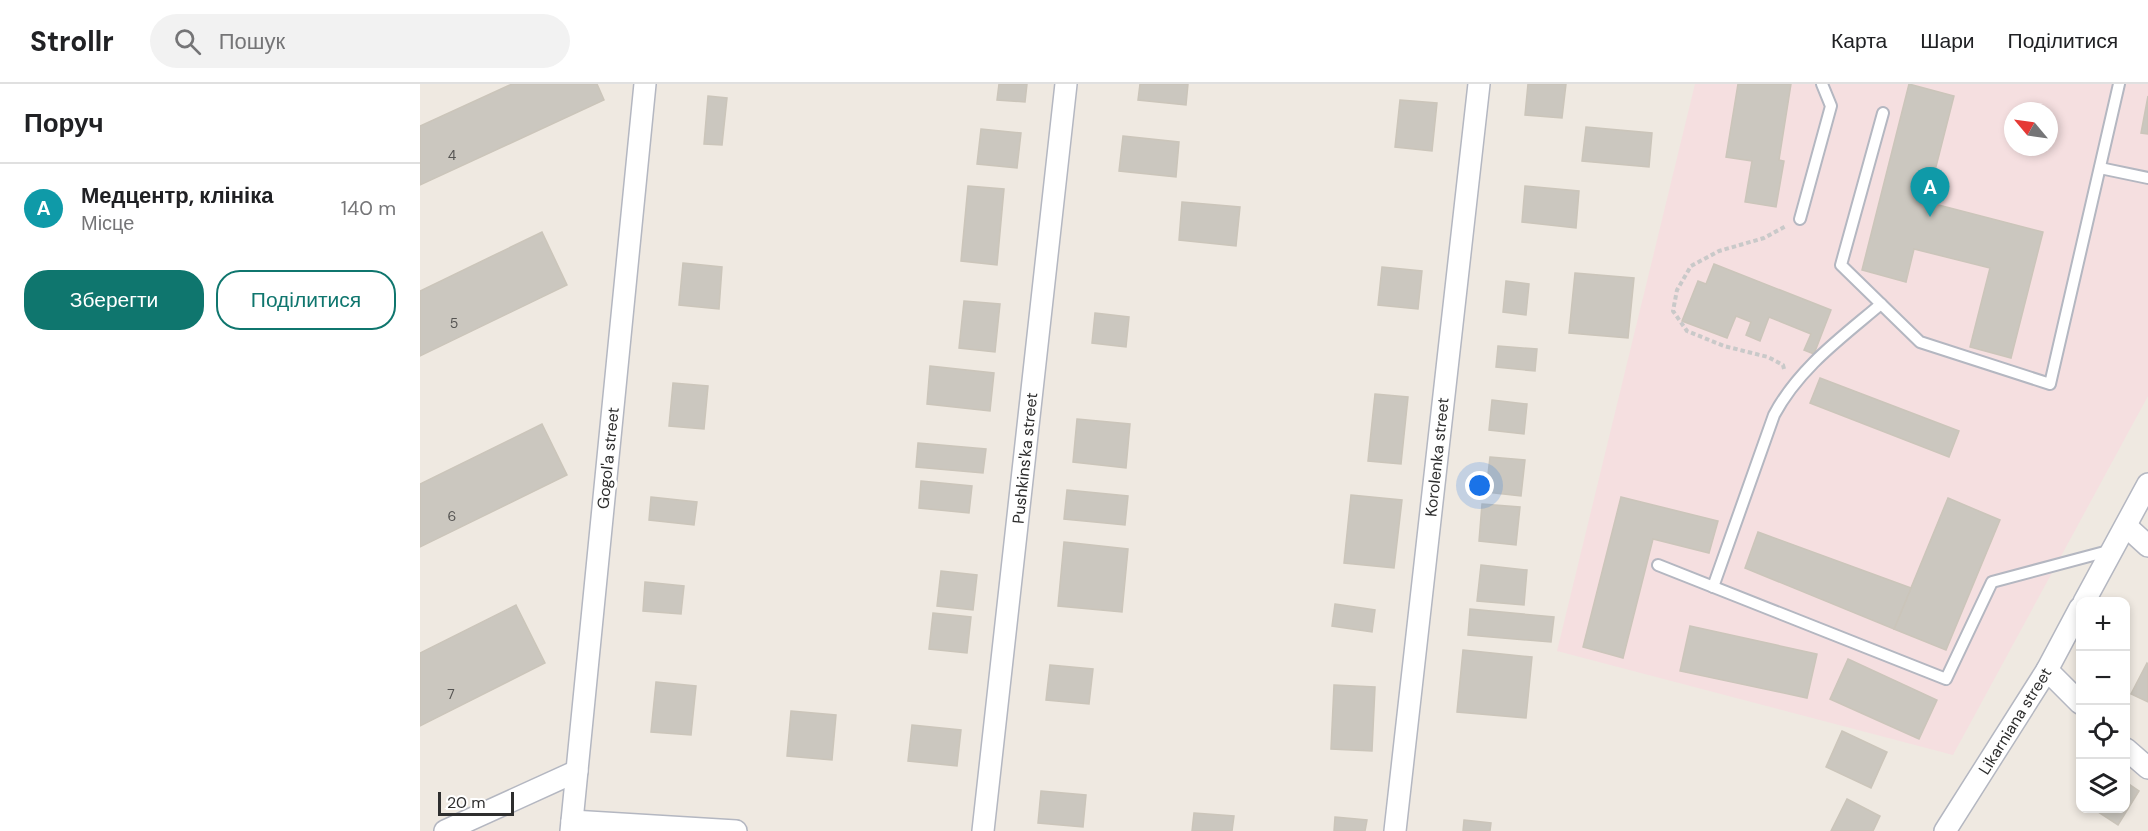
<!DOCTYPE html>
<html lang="uk">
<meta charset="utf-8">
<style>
body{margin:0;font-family:"DM Sans",sans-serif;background:#f2f2f2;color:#202124}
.controls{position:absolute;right:18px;bottom:18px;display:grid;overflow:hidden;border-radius:12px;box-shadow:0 3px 9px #0003}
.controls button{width:54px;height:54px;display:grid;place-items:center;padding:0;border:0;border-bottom:2px solid #e0e0e0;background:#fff;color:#202124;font:30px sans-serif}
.compass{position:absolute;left:1584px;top:18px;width:54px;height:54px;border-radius:50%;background:#fff;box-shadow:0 3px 9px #0003;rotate:299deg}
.scale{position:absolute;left:18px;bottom:15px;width:76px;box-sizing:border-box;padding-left:6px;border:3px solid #2e2e2e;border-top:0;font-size:16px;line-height:21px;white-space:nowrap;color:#2e2e2e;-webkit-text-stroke:4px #fff;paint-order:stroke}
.you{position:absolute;left:1060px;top:402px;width:21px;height:21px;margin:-15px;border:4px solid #fff;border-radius:50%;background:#1a73e8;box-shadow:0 0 0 9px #1a73e833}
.badge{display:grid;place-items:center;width:39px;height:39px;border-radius:50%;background:#0f766e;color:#fff;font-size:20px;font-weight:700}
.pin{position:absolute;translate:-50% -50px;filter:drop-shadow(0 2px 3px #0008)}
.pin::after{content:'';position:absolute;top:32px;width:21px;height:18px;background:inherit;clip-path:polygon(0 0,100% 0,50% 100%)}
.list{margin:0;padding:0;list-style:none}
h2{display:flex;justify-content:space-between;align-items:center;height:78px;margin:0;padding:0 24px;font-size:26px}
h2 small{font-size:20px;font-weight:400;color:#757577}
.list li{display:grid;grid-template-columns:39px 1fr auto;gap:18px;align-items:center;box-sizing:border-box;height:90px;padding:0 24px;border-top:2px solid #e0e0e0}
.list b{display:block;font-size:22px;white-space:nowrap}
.list p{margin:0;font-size:20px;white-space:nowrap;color:#757577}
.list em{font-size:20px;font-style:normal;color:#757577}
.actions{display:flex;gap:12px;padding:18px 24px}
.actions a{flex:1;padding:14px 0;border:2px solid #0f766e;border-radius:24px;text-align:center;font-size:21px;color:#0f766e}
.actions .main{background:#0f766e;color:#fff}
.icon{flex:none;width:33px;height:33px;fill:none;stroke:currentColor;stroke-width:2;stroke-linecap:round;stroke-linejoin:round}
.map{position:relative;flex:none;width:1728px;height:747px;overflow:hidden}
header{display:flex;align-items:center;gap:36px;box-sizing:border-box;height:84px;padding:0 30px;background:#fff;border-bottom:2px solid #e0e0e0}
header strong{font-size:28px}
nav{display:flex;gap:33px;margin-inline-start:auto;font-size:21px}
.search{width:420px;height:54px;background:#f2f2f2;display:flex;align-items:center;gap:15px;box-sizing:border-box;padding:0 21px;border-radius:33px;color:#757577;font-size:22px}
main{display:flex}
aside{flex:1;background:#fff}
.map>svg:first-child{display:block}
.medical{fill:#f5dfe0;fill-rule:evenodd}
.building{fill:#cbc7bf;stroke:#cbc5ba;stroke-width:1.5}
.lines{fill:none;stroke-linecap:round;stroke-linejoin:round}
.service-casing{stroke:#b4b7c1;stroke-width:14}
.minor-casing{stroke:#b4b7c1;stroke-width:24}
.path{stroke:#c9c9c9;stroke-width:4;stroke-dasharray:4.5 3;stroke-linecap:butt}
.service{stroke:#fff;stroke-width:10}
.minor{stroke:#fff;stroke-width:21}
.labels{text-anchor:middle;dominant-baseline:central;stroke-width:6;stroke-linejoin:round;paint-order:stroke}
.number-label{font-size:14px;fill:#555452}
.street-label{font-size:16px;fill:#2e2e2e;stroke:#fff}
</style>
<header>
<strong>Strollr</strong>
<div class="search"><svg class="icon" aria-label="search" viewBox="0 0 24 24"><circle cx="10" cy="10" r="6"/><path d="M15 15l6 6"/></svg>Пошук</div>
<nav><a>Карта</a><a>Шари</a><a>Поділитися</a></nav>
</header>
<main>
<aside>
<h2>Поруч<small></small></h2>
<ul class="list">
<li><span class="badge" style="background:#0f9aa8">A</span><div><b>Медцентр, клініка</b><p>Місце</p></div><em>140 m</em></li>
</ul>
<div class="actions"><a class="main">Зберегти</a><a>Поділитися</a></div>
</aside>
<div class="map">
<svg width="1728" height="747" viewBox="0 0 1728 747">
<rect width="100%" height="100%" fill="#efe9e1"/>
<path class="medical" d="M 1275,0 L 1728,0 L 1728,312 L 1533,671 L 1137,567 ZM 1593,27 L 1629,27 L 1629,63 L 1593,63 Z"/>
<g class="building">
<path d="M 92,0 L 177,0 L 184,16 L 0,101 L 0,42 Z"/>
<path d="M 579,0 L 607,0 L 605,18 L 577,16 Z"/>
<path d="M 720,0 L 768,0 L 766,21 L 718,16 Z"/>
<path d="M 1108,0 L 1146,0 L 1142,34 L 1105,31 Z"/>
<path d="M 1318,0 L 1371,0 L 1359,76 L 1364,77 L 1356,123 L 1325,118 L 1332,77 L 1306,73 Z"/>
<path d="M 1489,0 L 1534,12 L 1507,118 L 1623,148 L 1591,274 L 1550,263 L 1570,184 L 1494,165 L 1486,198 L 1442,186 Z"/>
<path d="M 288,12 L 307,14 L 302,61 L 284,60 Z"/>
<path d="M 1728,12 L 1728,50 L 1721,49 Z"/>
<path d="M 980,16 L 1017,19 L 1012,67 L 975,63 Z"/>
<path d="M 1166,43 L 1232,49 L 1229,83 L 1162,77 Z"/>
<path d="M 561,45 L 601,49 L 597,84 L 557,80 Z"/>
<path d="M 703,52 L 759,58 L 756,93 L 699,87 Z"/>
<path d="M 548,102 L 584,105 L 577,181 L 541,177 Z"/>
<path d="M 1105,102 L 1159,107 L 1156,144 L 1102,138 Z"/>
<path d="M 762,118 L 820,123 L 816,162 L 759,156 Z"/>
<path d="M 122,148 L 147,201 L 0,272 L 0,207 Z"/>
<path d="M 263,179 L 302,183 L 299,225 L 259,221 Z"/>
<path d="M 1294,180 L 1411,226 L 1394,270 L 1384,266 L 1391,250 L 1349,233 L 1340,257 L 1326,251 L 1331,238 L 1316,232 L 1307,254 L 1262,237 L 1278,197 L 1286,200 Z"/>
<path d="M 962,183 L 1002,187 L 998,225 L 958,221 Z"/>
<path d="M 1155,189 L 1214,194 L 1208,254 L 1149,249 Z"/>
<path d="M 1086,197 L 1109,200 L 1106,231 L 1083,228 Z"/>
<path d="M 544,217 L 580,220 L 575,268 L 539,264 Z"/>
<path d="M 675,229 L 709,233 L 706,263 L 672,259 Z"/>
<path d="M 1078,262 L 1117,265 L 1115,287 L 1076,283 Z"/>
<path d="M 510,282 L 574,289 L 570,327 L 507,320 Z"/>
<path d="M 1400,294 L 1539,347 L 1529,373 L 1390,319 Z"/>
<path d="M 253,299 L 288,302 L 284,345 L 249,342 Z"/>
<path d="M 955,310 L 988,313 L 981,380 L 948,377 Z"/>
<path d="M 1072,316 L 1107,320 L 1104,350 L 1069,346 Z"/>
<path d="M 657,335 L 710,340 L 706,384 L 653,378 Z"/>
<path d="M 122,340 L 147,391 L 0,463 L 0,400 Z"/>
<path d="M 498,359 L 566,365 L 563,389 L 496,383 Z"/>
<path d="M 1070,373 L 1105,376 L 1101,412 L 1066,408 Z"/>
<path d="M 501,397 L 552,402 L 549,429 L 499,424 Z"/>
<path d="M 647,406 L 708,412 L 705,441 L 644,435 Z"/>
<path d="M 931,411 L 982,416 L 974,484 L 924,479 Z"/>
<path d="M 231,413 L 277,418 L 274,441 L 229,436 Z"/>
<path d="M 1201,413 L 1298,437 L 1289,469 L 1233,455 L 1203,574 L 1163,563 Z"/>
<path d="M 1528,414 L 1580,436 L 1526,566 L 1474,545 Z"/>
<path d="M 1062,420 L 1100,423 L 1096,461 L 1059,457 Z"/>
<path d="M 1338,448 L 1491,504 L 1474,545 L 1325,484 Z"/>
<path d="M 644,458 L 708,465 L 702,528 L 638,522 Z"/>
<path d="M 1061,481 L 1107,486 L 1104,521 L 1057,517 Z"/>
<path d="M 521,487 L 557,491 L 553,526 L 517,522 Z"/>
<path d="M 225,498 L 264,502 L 261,530 L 223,527 Z"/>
<path d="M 915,520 L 955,526 L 952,548 L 912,542 Z"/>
<path d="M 96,521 L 125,579 L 0,642 L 0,569 Z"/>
<path d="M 1050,525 L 1134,533 L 1131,558 L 1048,551 Z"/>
<path d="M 513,529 L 551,533 L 547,569 L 509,565 Z"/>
<path d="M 1270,542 L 1397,570 L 1387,614 L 1260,587 Z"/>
<path d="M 1043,566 L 1112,573 L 1106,634 L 1037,628 Z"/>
<path d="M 1428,575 L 1517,616 L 1499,655 L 1410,615 Z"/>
<path d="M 1727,579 L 1728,580 L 1728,618 L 1711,610 Z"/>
<path d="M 630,581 L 673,585 L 669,620 L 626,616 Z"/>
<path d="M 236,598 L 276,602 L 271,651 L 231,648 Z"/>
<path d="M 914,601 L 955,603 L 952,667 L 911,665 Z"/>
<path d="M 371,627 L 416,631 L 412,676 L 367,672 Z"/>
<path d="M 492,641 L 541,646 L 537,682 L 488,677 Z"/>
<path d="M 1422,647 L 1467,668 L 1451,704 L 1406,683 Z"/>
<path d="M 1706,698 L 1719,707 L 1698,741 L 1672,724 L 1706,724 Z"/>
<path d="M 621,707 L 666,711 L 663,743 L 618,739 Z"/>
<path d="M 1427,715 L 1460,732 L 1453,747 L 1411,747 Z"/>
<path d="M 774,729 L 814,732 L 812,747 L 772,747 Z"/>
<path d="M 915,733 L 947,736 L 945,747 L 914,747 Z"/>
<path d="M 1044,736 L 1071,739 L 1070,747 L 1043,747 Z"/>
</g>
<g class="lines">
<defs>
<g id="service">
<path d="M 1463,29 L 1421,181 L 1500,258 L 1630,300 L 1699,0"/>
<path d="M 1680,84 L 1728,94"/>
<path d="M 1380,135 L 1411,22 L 1402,0"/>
<path d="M 1238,481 L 1526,595 L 1572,498 L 1692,466"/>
<path d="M 1293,503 L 1354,331 C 1379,284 1421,254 1461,220"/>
</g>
<g id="minor">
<path d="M 1706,442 L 1728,462"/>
<path d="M 1664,518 L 1728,400"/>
<path d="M 1627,586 L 1660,619"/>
<path d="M 1706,665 L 1728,684"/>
<path d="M 152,737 L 316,747"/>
<path d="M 25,747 L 157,687"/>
<path d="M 151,747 L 225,0"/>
<path d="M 563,747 L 646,0"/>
<path d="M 975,747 L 1059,0"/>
<path d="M 1525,747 L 1627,586 L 1660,524"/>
</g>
</defs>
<use href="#service" class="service-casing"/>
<use href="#minor" class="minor-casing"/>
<path class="path" d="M 1364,285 L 1363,281 L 1348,273 L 1304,262 L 1267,247 L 1253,227 L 1257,206 L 1271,182 L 1299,167 L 1344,154 L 1366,142"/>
<use href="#service" class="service"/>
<use href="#minor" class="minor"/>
</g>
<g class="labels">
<g class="number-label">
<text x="32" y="71">4</text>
<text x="34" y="239">5</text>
<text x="32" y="432">6</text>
<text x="31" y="610">7</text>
</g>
<g class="street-label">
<text transform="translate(1017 373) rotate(-84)">Korolenka street</text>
<text transform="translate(188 374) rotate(-84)">Gogol'a street</text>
<text transform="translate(605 374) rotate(-84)">Pushkins'ka street</text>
<text transform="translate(1595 637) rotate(-58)">Likarniana street</text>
</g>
</g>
</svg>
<div class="controls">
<button>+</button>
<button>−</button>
<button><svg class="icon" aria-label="locate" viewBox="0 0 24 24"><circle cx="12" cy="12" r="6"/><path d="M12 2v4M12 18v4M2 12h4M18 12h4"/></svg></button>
<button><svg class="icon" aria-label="layers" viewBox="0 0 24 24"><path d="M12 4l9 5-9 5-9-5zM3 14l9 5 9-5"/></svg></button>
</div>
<svg class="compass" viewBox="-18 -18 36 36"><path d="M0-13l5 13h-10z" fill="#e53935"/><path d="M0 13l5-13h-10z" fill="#757577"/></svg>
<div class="scale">20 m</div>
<div class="you"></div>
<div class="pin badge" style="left:1510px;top:133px;background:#0f9aa8">A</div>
</div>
</main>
